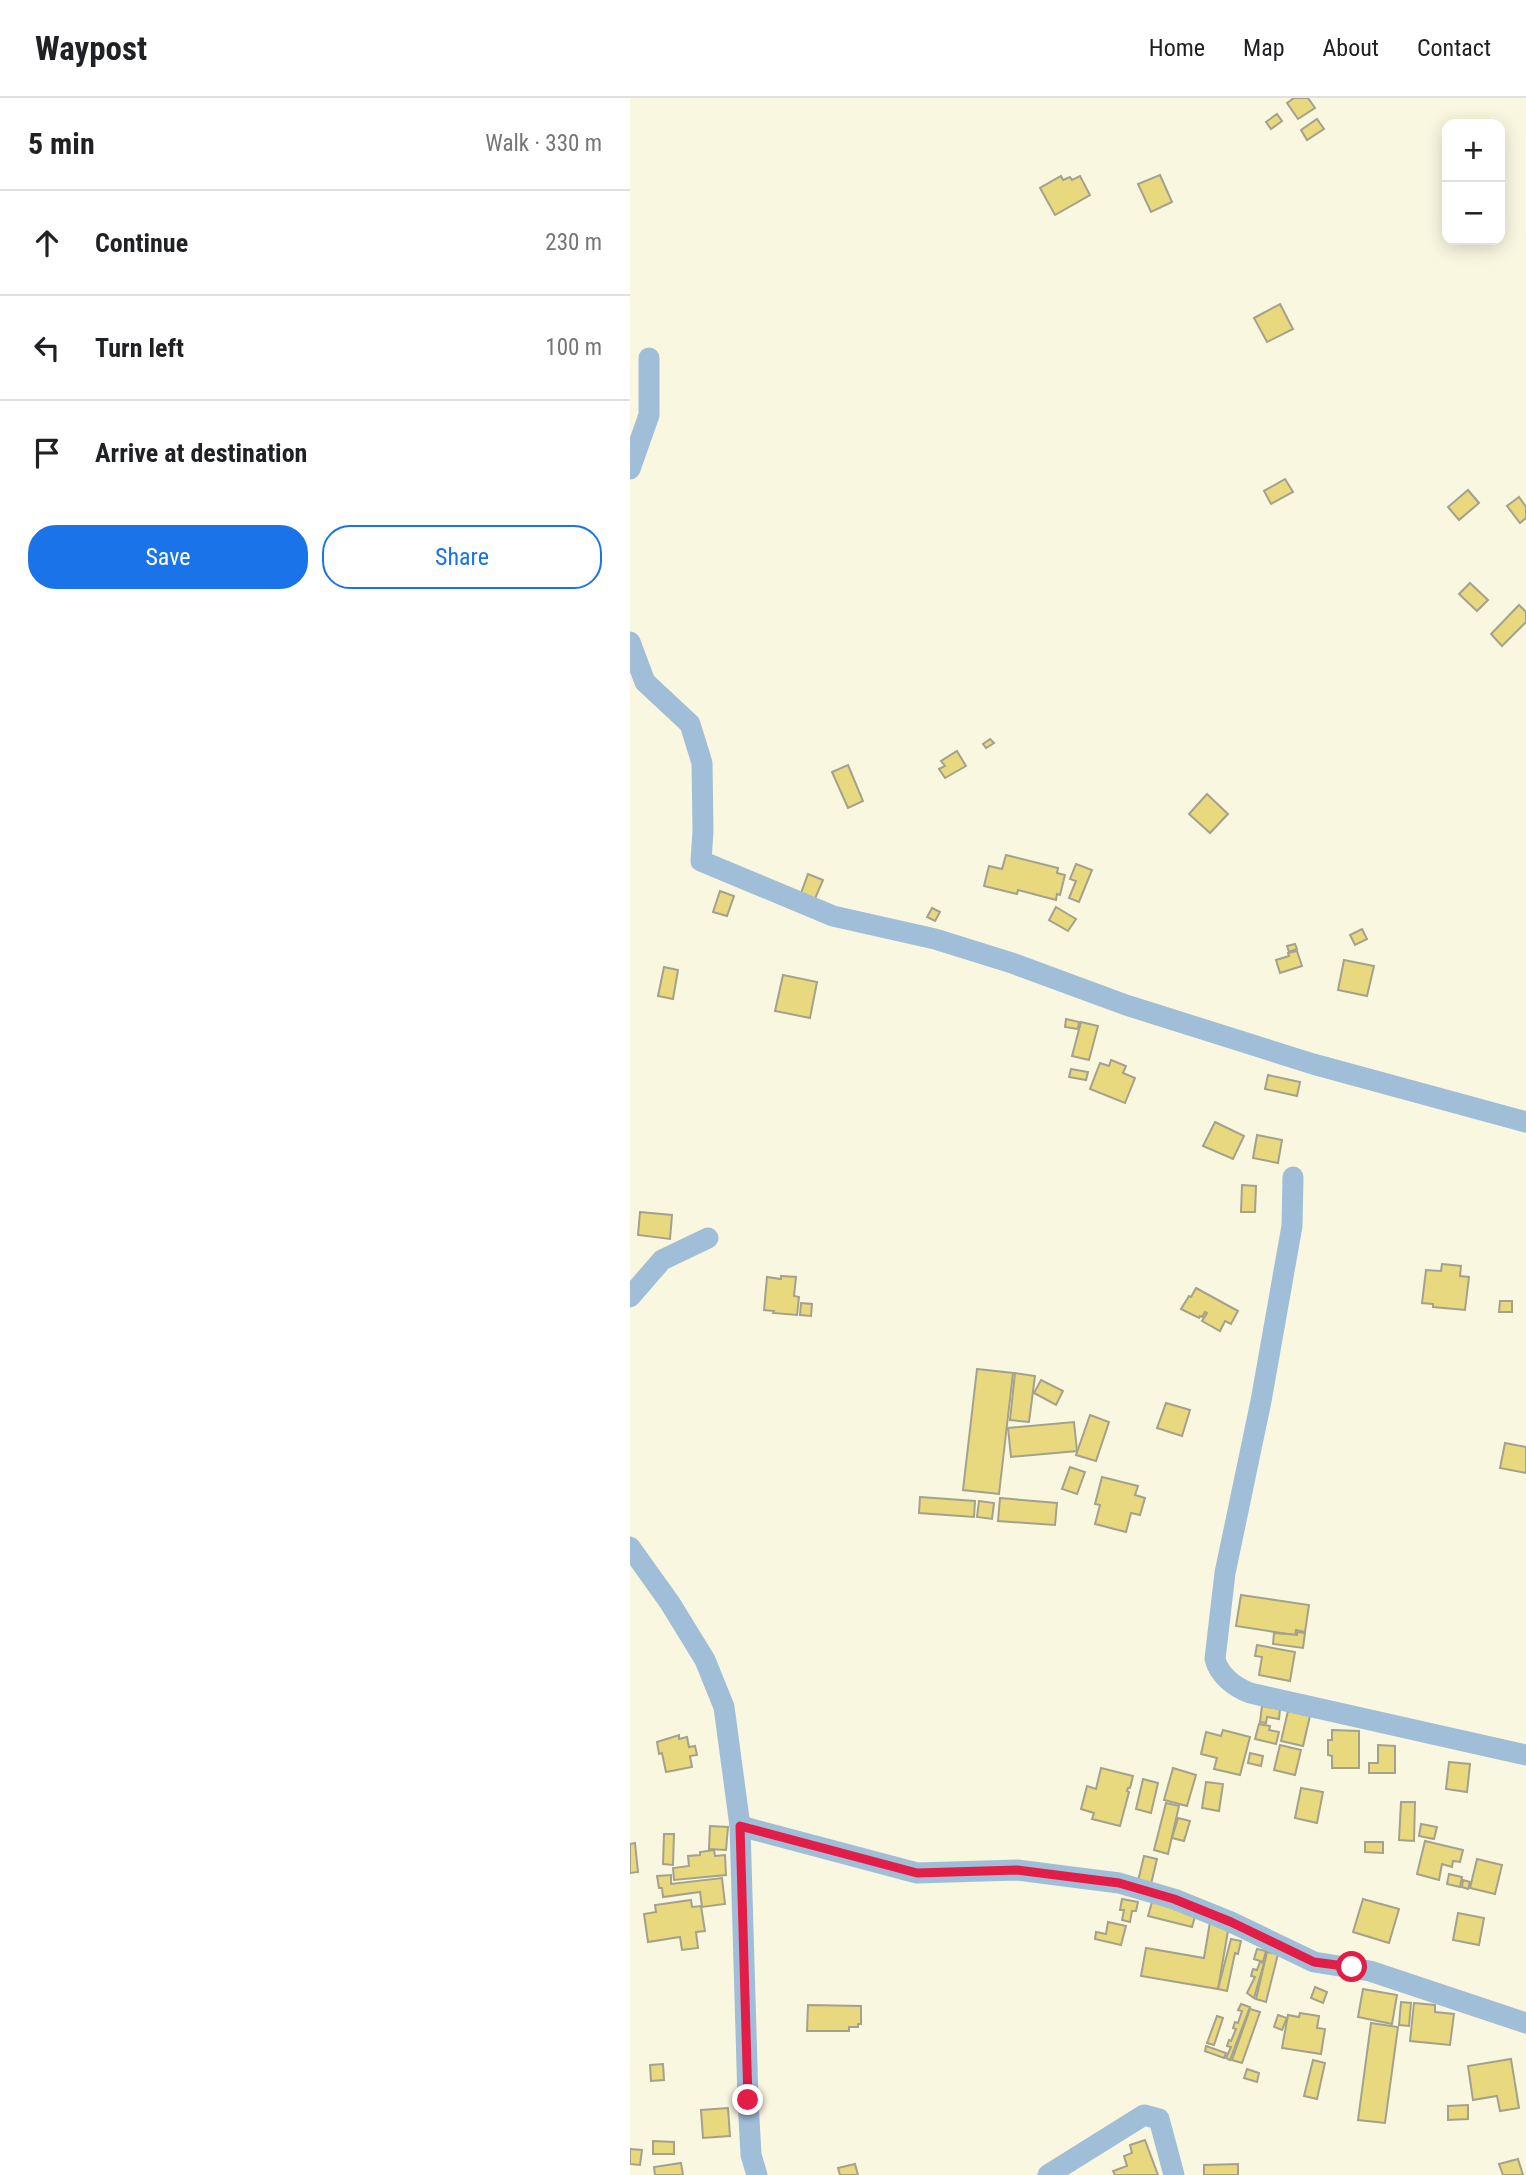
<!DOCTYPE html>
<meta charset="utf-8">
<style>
body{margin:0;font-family:"Roboto Condensed",sans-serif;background:#f6f6f6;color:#202124}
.controls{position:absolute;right:21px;top:21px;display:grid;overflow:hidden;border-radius:14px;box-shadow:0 4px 18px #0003}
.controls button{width:63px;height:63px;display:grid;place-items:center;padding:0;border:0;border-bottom:2px solid #e0e0e0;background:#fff;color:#202124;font:35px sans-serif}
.stop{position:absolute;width:21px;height:21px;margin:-16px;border:5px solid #e11d48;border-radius:50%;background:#fff}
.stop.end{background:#e11d48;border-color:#fff;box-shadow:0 2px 7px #0008}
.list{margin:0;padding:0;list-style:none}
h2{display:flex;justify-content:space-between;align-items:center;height:91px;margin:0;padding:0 28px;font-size:30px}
h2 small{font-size:23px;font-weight:400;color:#757577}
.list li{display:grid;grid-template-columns:46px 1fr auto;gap:21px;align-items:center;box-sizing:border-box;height:105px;padding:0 28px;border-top:2px solid #e0e0e0}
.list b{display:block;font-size:26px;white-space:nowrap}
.list em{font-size:23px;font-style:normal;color:#757577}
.actions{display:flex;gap:14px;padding:21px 28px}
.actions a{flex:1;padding:16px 0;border:2px solid #1a73e8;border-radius:28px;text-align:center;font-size:24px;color:#1a73e8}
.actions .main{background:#1a73e8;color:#fff}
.icon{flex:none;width:38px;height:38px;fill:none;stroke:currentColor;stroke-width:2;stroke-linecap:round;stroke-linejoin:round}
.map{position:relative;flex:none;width:896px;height:2077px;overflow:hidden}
header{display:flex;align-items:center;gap:42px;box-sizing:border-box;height:98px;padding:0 35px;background:#fff;border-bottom:2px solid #e0e0e0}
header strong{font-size:33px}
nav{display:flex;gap:38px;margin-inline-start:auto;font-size:24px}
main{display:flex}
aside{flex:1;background:#fff}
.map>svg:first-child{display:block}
.building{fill:#e8d97f;stroke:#a4a18c;stroke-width:2}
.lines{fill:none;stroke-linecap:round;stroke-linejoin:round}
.minor{stroke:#a1bed9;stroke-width:21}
.route{stroke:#e11d48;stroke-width:9}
</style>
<header>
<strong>Waypost</strong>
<nav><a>Home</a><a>Map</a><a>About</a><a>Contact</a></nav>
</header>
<main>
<aside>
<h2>5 min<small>Walk · 330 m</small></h2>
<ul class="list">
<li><svg class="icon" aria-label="ahead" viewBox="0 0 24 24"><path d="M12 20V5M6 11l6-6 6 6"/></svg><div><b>Continue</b></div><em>230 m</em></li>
<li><svg class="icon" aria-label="left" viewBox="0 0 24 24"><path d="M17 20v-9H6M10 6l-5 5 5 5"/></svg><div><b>Turn left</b></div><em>100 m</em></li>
<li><svg class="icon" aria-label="arrive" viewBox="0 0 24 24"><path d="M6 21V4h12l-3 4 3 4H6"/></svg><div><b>Arrive at destination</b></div></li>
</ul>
<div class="actions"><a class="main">Save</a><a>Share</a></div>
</aside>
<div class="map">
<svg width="896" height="2077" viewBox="0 0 896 2077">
<rect width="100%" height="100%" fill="#faf7e1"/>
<g class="building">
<path d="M 664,0 L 678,0 L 685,10 L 668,21 L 657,5 Z"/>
<path d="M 647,16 L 652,23 L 641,31 L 636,24 Z"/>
<path d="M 687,21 L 694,31 L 677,42 L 671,32 Z"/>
<path d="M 530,77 L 542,104 L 521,114 L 508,86 Z"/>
<path d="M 431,78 L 433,82 L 440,79 L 442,82 L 450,78 L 460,97 L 425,117 L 410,90 Z"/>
<path d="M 650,206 L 663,231 L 637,244 L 624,220 Z"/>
<path d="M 655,381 L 663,394 L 641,406 L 634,393 Z"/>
<path d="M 838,392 L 849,405 L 829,422 L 818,409 Z"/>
<path d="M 889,399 L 896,409 L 896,420 L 890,425 L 877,408 Z"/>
<path d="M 840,485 L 858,502 L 847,513 L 829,496 Z"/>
<path d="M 889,507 L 896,514 L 896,524 L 872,548 L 861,536 Z"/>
<path d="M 360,641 L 364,645 L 356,650 L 353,646 Z"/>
<path d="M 327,653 L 336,668 L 315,680 L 309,671 L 315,668 L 311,663 Z"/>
<path d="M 218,667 L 233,703 L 218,710 L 202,674 Z"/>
<path d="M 577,696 L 598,716 L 580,735 L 559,716 Z"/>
<path d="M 376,757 L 428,770 L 427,775 L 435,777 L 430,797 L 427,796 L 426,802 L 388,792 L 387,796 L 354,788 L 359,768 L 372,771 Z"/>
<path d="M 446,766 L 462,772 L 449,804 L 439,800 L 446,783 L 440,781 Z"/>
<path d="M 178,776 L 193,782 L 184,803 L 170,798 Z"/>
<path d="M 90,793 L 104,798 L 97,818 L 83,814 Z"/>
<path d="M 426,809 L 446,821 L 438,833 L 419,822 Z"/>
<path d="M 302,810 L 310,814 L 305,823 L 297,819 Z"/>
<path d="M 732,831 L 737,841 L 725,847 L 720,837 Z"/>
<path d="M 665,846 L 667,851 L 659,854 L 657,848 Z"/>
<path d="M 667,853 L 672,868 L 650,875 L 646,862 L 659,858 L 658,855 Z"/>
<path d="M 714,862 L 744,868 L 737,898 L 708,892 Z"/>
<path d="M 34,869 L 48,872 L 43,901 L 28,898 Z"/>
<path d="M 153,877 L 187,884 L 180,920 L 145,913 Z"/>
<path d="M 436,921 L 449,924 L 448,931 L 435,929 Z"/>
<path d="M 451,924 L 468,928 L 459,962 L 442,958 Z"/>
<path d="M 481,962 L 496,968 L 493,975 L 505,980 L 495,1005 L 460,991 L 470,965 L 479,968 Z"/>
<path d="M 441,971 L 458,974 L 456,982 L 439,979 Z"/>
<path d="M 638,977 L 670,984 L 667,998 L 635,991 Z"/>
<path d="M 585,1024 L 614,1038 L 603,1061 L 573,1048 Z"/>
<path d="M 627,1037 L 652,1042 L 648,1065 L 623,1060 Z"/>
<path d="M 612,1087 L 626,1088 L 625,1114 L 611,1114 Z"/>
<path d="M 10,1114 L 42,1117 L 40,1141 L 8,1137 Z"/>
<path d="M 812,1166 L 831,1168 L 830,1178 L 839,1179 L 835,1212 L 803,1209 L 803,1206 L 792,1205 L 796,1172 L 811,1173 Z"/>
<path d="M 151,1178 L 166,1179 L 164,1198 L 169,1199 L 167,1217 L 143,1215 L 144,1213 L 134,1212 L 137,1179 L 151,1181 Z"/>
<path d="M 566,1190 L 608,1213 L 601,1226 L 595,1223 L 590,1233 L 572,1223 L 577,1215 L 575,1214 L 572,1219 L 570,1218 L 569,1220 L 551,1211 L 559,1198 L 561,1199 Z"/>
<path d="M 870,1203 L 882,1203 L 882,1214 L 869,1214 Z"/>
<path d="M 171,1205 L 182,1206 L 181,1218 L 170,1217 Z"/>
<path d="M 347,1271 L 383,1275 L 369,1396 L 333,1392 Z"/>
<path d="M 385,1275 L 405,1278 L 399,1324 L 380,1322 Z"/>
<path d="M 411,1282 L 433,1293 L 426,1307 L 404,1295 Z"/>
<path d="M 536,1305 L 560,1312 L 552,1338 L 527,1330 Z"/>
<path d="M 460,1317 L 479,1324 L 466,1363 L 446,1357 Z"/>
<path d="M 444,1324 L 447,1353 L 381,1359 L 378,1330 Z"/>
<path d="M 875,1345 L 896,1349 L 896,1375 L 870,1370 Z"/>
<path d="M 440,1369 L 455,1374 L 447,1396 L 432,1391 Z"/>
<path d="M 472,1379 L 508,1388 L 505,1397 L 515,1400 L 510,1417 L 501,1415 L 496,1434 L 465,1426 L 470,1407 L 465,1406 Z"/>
<path d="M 290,1399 L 345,1403 L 344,1419 L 289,1415 Z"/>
<path d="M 370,1400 L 427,1405 L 425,1427 L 368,1423 Z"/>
<path d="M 349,1403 L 364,1405 L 362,1421 L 347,1419 Z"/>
<path d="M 611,1497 L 679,1507 L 675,1534 L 666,1532 L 665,1537 L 606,1528 Z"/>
<path d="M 667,1534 L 675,1535 L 673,1550 L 643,1546 L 644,1535 L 667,1537 Z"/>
<path d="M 627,1547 L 665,1554 L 660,1583 L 629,1577 L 632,1559 L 625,1558 Z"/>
<path d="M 632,1608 L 650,1611 L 649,1621 L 637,1619 L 636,1625 L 630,1624 Z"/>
<path d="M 658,1613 L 680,1618 L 673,1648 L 651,1643 Z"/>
<path d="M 629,1626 L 640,1628 L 639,1632 L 649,1634 L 646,1646 L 625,1641 Z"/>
<path d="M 593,1632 L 620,1639 L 610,1677 L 584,1671 L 587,1660 L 571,1656 L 576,1634 L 591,1638 Z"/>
<path d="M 702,1632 L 729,1633 L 729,1670 L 702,1670 L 702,1658 L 698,1657 L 698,1642 L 702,1642 Z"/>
<path d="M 49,1637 L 49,1641 L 57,1639 L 59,1649 L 65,1648 L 67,1657 L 60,1658 L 62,1669 L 36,1674 L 32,1655 L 29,1656 L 27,1644 Z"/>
<path d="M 650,1647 L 671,1652 L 665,1677 L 644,1672 Z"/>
<path d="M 748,1647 L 765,1648 L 765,1675 L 739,1675 L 739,1665 L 748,1665 Z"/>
<path d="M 620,1655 L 633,1658 L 631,1668 L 618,1665 Z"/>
<path d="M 819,1664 L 840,1666 L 837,1694 L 816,1691 Z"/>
<path d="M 471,1670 L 503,1678 L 500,1690 L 498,1690 L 497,1693 L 499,1694 L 490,1728 L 462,1721 L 464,1715 L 451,1711 L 457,1688 L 466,1691 Z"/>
<path d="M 543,1670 L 566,1677 L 557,1708 L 534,1702 Z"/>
<path d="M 513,1681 L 528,1685 L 521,1715 L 506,1711 Z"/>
<path d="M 576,1684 L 593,1686 L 589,1713 L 572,1710 Z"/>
<path d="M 671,1690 L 693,1694 L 687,1725 L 665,1720 Z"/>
<path d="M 771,1704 L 785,1704 L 784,1743 L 769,1742 Z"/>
<path d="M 536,1705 L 549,1708 L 538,1756 L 524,1752 Z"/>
<path d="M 548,1720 L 560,1723 L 554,1743 L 542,1740 Z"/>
<path d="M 791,1726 L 807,1729 L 804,1741 L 789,1738 Z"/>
<path d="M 80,1728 L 98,1729 L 96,1752 L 79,1751 Z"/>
<path d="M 34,1736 L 44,1736 L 43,1767 L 33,1766 Z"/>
<path d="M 795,1743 L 833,1752 L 830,1764 L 823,1763 L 822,1769 L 812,1766 L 809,1782 L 787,1776 Z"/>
<path d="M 735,1744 L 753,1744 L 753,1755 L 735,1754 Z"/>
<path d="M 5,1745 L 8,1774 L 0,1775 L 0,1746 Z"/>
<path d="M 84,1752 L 85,1758 L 95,1757 L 96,1777 L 44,1782 L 43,1770 L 59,1768 L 58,1758 L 70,1757 L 70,1754 Z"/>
<path d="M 514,1758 L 527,1761 L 521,1786 L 508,1783 Z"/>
<path d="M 847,1761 L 872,1767 L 865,1796 L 840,1790 Z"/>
<path d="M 819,1776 L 832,1779 L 830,1789 L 817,1786 Z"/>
<path d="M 41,1777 L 41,1786 L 92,1780 L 95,1806 L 72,1809 L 70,1794 L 33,1799 L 32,1790 L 29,1790 L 27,1778 Z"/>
<path d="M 833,1782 L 840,1784 L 838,1791 L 832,1789 Z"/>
<path d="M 492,1801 L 508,1804 L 506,1813 L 502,1813 L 500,1824 L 492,1822 L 494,1812 L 490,1812 Z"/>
<path d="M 733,1801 L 769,1811 L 759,1845 L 723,1834 Z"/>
<path d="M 61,1802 L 62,1809 L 71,1808 L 75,1833 L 66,1834 L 68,1850 L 52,1852 L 50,1839 L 18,1844 L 14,1816 L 26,1814 L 25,1807 Z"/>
<path d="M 522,1804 L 566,1815 L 562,1829 L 518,1818 Z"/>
<path d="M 828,1815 L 854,1820 L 849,1847 L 823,1842 Z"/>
<path d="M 478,1824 L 496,1828 L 491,1847 L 465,1841 L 466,1834 L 476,1836 Z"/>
<path d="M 580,1824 L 599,1827 L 588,1891 L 511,1878 L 516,1850 L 574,1860 Z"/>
<path d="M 601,1841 L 611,1843 L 608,1856 L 605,1855 L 597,1893 L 588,1891 Z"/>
<path d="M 627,1851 L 636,1853 L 633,1864 L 624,1861 Z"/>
<path d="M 637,1854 L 648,1856 L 636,1904 L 626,1901 Z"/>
<path d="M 630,1864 L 634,1865 L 624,1900 L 617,1895 L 625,1879 L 621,1878 L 623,1871 L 627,1872 Z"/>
<path d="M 685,1889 L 697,1894 L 693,1905 L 681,1900 Z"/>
<path d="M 733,1891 L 767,1897 L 762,1926 L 728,1919 Z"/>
<path d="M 771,1904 L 781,1905 L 779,1928 L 769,1927 Z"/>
<path d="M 784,1905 L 805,1907 L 805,1914 L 824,1916 L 820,1947 L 780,1943 Z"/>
<path d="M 611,1906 L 620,1909 L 600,1962 L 596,1960 L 601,1949 L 597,1948 L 599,1942 L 601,1943 L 606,1931 L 603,1930 L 605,1924 L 608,1925 L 612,1913 L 608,1912 Z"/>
<path d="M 178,1907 L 231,1908 L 231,1926 L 228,1926 L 228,1929 L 219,1929 L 219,1933 L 177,1933 Z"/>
<path d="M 620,1911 L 630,1914 L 612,1965 L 602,1962 Z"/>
<path d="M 670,1915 L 689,1918 L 687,1930 L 695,1931 L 691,1956 L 652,1950 L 658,1917 L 669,1919 Z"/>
<path d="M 648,1917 L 657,1920 L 652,1932 L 644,1929 Z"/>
<path d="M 587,1918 L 593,1920 L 584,1947 L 577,1945 Z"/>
<path d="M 741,1925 L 768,1929 L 755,2025 L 728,2022 Z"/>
<path d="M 576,1948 L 596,1955 L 594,1960 L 575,1953 Z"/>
<path d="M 881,1961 L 889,2010 L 870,2013 L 867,1998 L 843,2002 L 838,1968 Z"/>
<path d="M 683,1962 L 695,1965 L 687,2001 L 674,1998 Z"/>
<path d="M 33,1966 L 34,1982 L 21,1983 L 20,1967 Z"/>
<path d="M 617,1971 L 629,1975 L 627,1984 L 614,1980 Z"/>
<path d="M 838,2007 L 838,2021 L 818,2022 L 818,2008 Z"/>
<path d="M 98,2010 L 100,2038 L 73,2040 L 71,2012 Z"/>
<path d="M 515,2042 L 528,2077 L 485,2077 L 483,2073 L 497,2068 L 494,2058 L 502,2055 L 500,2047 Z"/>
<path d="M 23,2043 L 44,2044 L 44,2056 L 23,2056 Z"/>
<path d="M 0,2051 L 12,2052 L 10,2067 L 0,2066 Z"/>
<path d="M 888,2061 L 893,2077 L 873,2077 L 869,2066 Z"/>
<path d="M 51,2065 L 53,2077 L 25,2077 L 24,2069 Z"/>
<path d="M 225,2066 L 228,2077 L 210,2077 L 208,2070 Z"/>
<path d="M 608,2066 L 608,2077 L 574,2077 L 574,2067 Z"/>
</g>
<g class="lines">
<g class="minor">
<path d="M 0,371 L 19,317 L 19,260"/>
<path d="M 0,544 L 15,584 L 60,626 L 72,665 L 73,733 L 71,763 L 203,818 L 305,841 L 382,865 L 496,907 L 683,966 L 896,1024"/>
<path d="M 663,1079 L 662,1128 L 631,1303 L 595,1475 L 585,1561 C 589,1577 604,1589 620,1595 L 896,1657"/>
<path d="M 0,1199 L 32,1162 L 78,1140"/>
<path d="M 0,1449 L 40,1505 L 75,1562 L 94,1609 L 110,1728 L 118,2002 L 121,2057 L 127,2077"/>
<path d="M 110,1728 L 287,1775 L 387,1772 L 489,1785 L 544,1801 L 601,1824 L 684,1864 L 740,1873 L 896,1925"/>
<path d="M 418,2077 L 514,2017 L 529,2021 L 544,2077"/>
</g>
</g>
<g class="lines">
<path class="route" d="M 118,2002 L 110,1728 L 287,1775 L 387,1772 L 489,1785 L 544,1801 L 601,1824 L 684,1864 L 722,1869"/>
</g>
</svg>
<div class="controls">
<button>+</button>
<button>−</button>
</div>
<div class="stop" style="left:722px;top:1869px"></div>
<div class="stop end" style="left:118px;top:2002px"></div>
</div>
</main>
